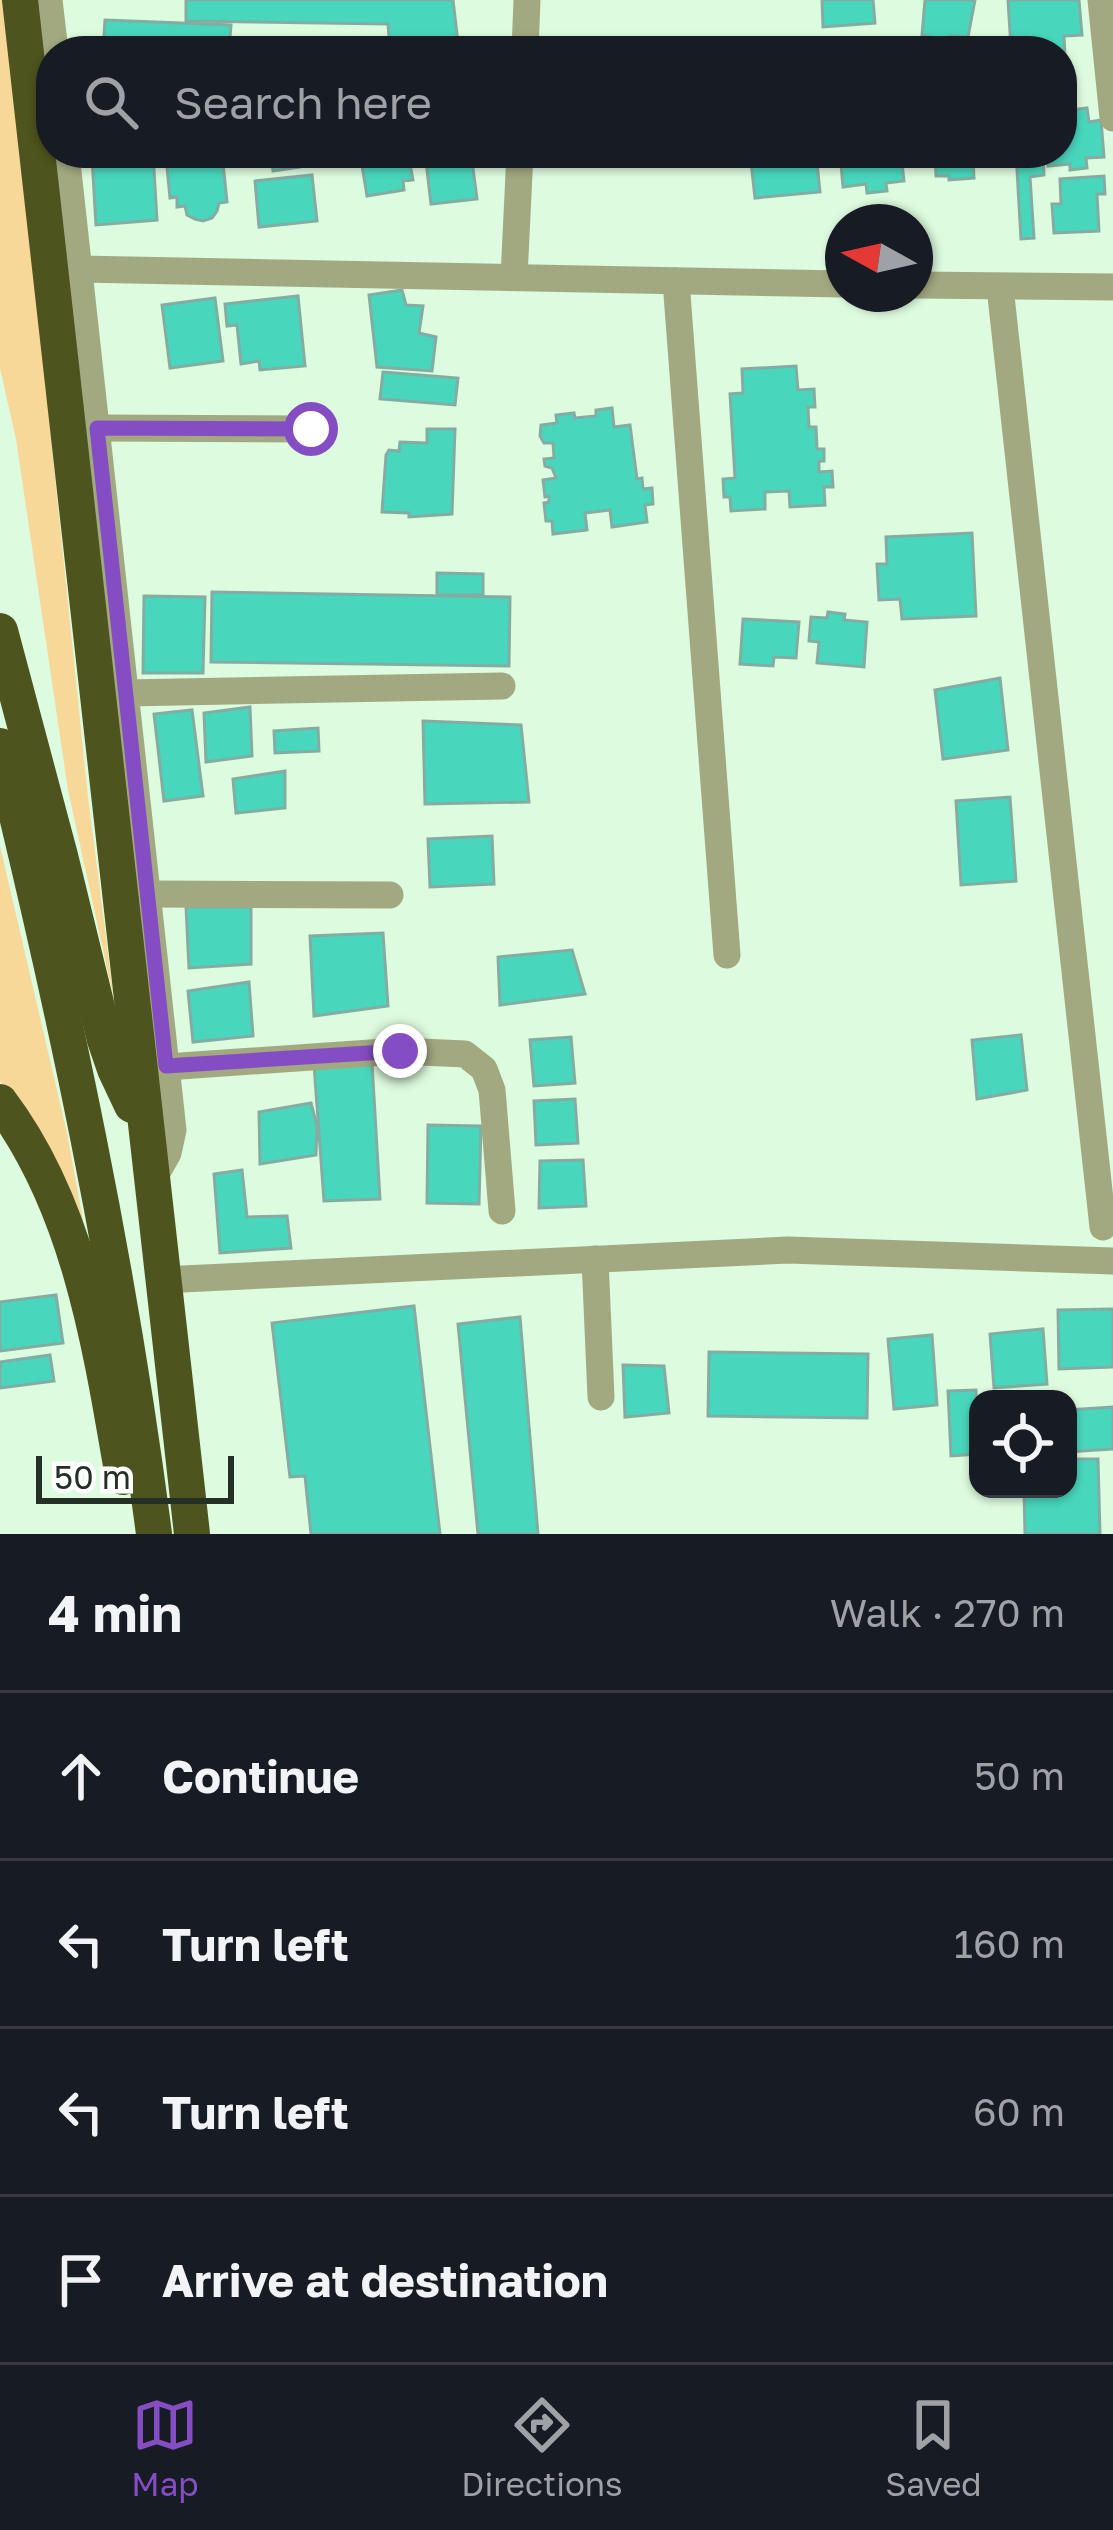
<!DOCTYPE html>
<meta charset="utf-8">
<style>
body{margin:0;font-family:"Golos Text",sans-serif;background:#242831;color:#f1f3f6}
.controls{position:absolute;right:36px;bottom:36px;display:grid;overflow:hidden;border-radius:24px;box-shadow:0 3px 9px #0004}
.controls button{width:108px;height:108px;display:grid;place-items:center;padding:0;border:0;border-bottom:3px solid #363941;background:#171b24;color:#f1f3f6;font:60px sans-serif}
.compass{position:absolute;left:825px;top:204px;width:108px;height:108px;border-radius:50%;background:#171b24;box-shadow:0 3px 9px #0004;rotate:278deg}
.scale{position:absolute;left:36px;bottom:30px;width:198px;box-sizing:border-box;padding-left:12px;border:6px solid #242f25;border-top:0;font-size:33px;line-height:42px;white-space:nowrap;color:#242f25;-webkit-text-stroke:9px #fefefe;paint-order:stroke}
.stop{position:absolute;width:36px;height:36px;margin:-27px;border:9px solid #854dc3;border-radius:50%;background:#fff}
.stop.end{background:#854dc3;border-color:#fff;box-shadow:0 3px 12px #0008}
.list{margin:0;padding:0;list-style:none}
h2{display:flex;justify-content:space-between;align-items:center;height:156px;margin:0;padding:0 48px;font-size:51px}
h2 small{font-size:39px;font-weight:400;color:#9ea1a6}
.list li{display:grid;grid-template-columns:78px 1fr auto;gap:36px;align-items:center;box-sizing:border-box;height:168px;padding:0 48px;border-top:3px solid #363941}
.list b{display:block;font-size:45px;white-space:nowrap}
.list em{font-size:39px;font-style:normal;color:#9ea1a6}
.icon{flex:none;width:66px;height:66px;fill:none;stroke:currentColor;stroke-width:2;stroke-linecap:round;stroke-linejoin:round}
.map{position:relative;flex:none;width:1113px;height:1534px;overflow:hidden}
.search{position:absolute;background:#171b24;box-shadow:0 3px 9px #0004;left:36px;right:36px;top:36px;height:132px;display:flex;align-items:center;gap:30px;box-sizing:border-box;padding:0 42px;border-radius:48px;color:#9ea1a6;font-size:45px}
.sheet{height:828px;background:#171b24}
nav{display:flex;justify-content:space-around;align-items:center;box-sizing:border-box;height:168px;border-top:3px solid #363941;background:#171b24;font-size:33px;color:#9ea1a6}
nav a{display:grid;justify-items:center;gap:6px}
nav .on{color:#854dc3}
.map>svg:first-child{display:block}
.green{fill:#f7d899}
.building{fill:#48d7bc;stroke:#83ada2;stroke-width:3}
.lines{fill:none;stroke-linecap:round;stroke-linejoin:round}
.minor{stroke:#a2a980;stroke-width:27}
.highway{stroke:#4d541e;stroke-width:36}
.route{stroke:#854dc3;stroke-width:15}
</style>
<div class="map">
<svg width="1113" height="1534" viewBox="0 0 1113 1534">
<rect width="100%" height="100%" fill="#ddfbdf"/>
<g class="green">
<path d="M 0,0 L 4,0 L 27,173 L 53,458 L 88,797 L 114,1000 L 68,790 L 16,439 L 0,368 Z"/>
<path d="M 0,846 L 67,1133 L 91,1264 L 13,1097 L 0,1081 Z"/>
</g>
<g class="building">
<path d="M 186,0 L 453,0 L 459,51 L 390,51 L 388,24 L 186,21 Z"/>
<path d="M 822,0 L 873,0 L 875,23 L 823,27 Z"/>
<path d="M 925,0 L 975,0 L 968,37 L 950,36 L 949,41 L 922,35 Z"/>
<path d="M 1008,0 L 1079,0 L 1082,35 L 1064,36 L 1065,57 L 1062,58 L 1062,51 L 1007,51 L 1007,48 L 1011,48 Z"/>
<path d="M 105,20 L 231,25 L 229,51 L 103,51 Z"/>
<path d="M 1087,108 L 1089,122 L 1101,120 L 1104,157 L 1086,158 L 1087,168 L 1070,170 L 1070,164 L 1048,166 L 1047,153 L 1062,153 L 1062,111 Z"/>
<path d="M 153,153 L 157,220 L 96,225 L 92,158 Z"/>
<path d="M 175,153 L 222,153 L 227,202 L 219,203 L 217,211 L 212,218 L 203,221 L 195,219 L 187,215 L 185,206 L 177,207 L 177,197 L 170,198 L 166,157 L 176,156 Z"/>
<path d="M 262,153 L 319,153 L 319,157 L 299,159 L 300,167 L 273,171 L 272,163 L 263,164 Z"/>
<path d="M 360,153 L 408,153 L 413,180 L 403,181 L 404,190 L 367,196 Z"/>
<path d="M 425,153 L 471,153 L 477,199 L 431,204 Z"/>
<path d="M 750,153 L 816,153 L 820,192 L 755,198 Z"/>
<path d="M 840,153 L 901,153 L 904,181 L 886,183 L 887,191 L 867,193 L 866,184 L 843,187 Z"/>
<path d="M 935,153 L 986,153 L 986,154 L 973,155 L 974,178 L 949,180 L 949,176 L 936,176 Z"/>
<path d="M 1016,153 L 1043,153 L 1044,175 L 1030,177 L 1034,238 L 1021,239 Z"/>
<path d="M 312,175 L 317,221 L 259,227 L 255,181 Z"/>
<path d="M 1104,176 L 1105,194 L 1097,194 L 1099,231 L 1054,233 L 1052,204 L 1061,204 L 1060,179 Z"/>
<path d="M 402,290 L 406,305 L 423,306 L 419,333 L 436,337 L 432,371 L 377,367 L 369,295 Z"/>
<path d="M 298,296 L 305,366 L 260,370 L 259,361 L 241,364 L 237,325 L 227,326 L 225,304 Z"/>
<path d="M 215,298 L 223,361 L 170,368 L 162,305 Z"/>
<path d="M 796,366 L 798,390 L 814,389 L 815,407 L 808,407 L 809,427 L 816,427 L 817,449 L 824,449 L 824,461 L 819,461 L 819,472 L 832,471 L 833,487 L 824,487 L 825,505 L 790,507 L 789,491 L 765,492 L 765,509 L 731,511 L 730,497 L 724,497 L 723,479 L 735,478 L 730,394 L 743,393 L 742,369 Z"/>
<path d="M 383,372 L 458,378 L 455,405 L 380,399 Z"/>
<path d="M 612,408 L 614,427 L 630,425 L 637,479 L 642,478 L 643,489 L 652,488 L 653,504 L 645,505 L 647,522 L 612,527 L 610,510 L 585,513 L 587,530 L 553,534 L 552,521 L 546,521 L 544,503 L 549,502 L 549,496 L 545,497 L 543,480 L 556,478 L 552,468 L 545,466 L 544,459 L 554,458 L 553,443 L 544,443 L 540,436 L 541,425 L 557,423 L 556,415 L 574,413 L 575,418 L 596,416 L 596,410 Z"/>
<path d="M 427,429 L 455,429 L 452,514 L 409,517 L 409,513 L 382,512 L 386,455 L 389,450 L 399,451 L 400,442 L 427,443 Z"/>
<path d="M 972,533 L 976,616 L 902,619 L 900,599 L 879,600 L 877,564 L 887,564 L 886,537 Z"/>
<path d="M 437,573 L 483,574 L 483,595 L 437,595 Z"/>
<path d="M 212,592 L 510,597 L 509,666 L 211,662 Z"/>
<path d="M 144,596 L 205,597 L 203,673 L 143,673 Z"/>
<path d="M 828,612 L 845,614 L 844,620 L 867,622 L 864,667 L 817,663 L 819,642 L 809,641 L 811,617 L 827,618 Z"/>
<path d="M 743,619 L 799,622 L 796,658 L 774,657 L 773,666 L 740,664 Z"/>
<path d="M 1000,678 L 1008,750 L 943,759 L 935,690 Z"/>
<path d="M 250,707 L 252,756 L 206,762 L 204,713 Z"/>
<path d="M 192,710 L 203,796 L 164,801 L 154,714 Z"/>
<path d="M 423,721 L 521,725 L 529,802 L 425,804 Z"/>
<path d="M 318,728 L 319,751 L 275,753 L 274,731 Z"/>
<path d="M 285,771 L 285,808 L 236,813 L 233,779 Z"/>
<path d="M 1010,797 L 1016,881 L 961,885 L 956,801 Z"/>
<path d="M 492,836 L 494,884 L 430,887 L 428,839 Z"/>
<path d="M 186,907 L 251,907 L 251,964 L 189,968 Z"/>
<path d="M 383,933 L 388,1006 L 314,1016 L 310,936 Z"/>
<path d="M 572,950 L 585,994 L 500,1005 L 498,957 Z"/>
<path d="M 249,982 L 253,1036 L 193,1042 L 188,991 Z"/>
<path d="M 1021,1035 L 1027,1090 L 977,1099 L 972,1040 Z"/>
<path d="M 571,1037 L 575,1083 L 534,1086 L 530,1040 Z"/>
<path d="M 372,1063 L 380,1199 L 324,1201 L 314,1065 Z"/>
<path d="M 575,1099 L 578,1143 L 536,1145 L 534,1101 Z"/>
<path d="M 311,1103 L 317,1126 L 316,1155 L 260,1164 L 259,1112 Z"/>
<path d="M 428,1125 L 481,1126 L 479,1204 L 427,1203 Z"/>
<path d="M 583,1160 L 586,1206 L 539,1208 L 540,1161 Z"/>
<path d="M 242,1170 L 247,1217 L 287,1216 L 291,1248 L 220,1253 L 214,1174 Z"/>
<path d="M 56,1295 L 63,1343 L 0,1351 L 0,1302 Z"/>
<path d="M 414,1306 L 440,1534 L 311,1534 L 305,1476 L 290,1477 L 272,1323 Z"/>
<path d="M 1113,1309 L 1113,1367 L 1059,1369 L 1058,1310 Z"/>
<path d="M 520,1317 L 538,1534 L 478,1534 L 458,1324 Z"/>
<path d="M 1043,1329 L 1047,1384 L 994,1388 L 990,1334 Z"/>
<path d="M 932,1335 L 937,1405 L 894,1409 L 888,1339 Z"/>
<path d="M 709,1352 L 868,1354 L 867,1418 L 708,1416 Z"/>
<path d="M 50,1355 L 54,1381 L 0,1388 L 0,1362 Z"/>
<path d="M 623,1365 L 664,1366 L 669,1413 L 625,1417 Z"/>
<path d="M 976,1390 L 978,1454 L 951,1456 L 948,1391 Z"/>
<path d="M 1113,1407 L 1113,1449 L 1068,1452 L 1068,1410 Z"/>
<path d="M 1068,1459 L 1098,1459 L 1100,1534 L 1025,1534 L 1024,1489 L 1068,1489 Z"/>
</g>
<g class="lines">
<g class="minor">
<path d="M 49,0 L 55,51"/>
<path d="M 1101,0 L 1113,118"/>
<path d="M 525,51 L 527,0"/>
<path d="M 66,153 L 173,1130 L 168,1153 L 151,1183"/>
<path d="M 80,269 L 843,284"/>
<path d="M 514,277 L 520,153"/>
<path d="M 676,281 L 727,955"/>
<path d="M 915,285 L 1113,287"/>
<path d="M 1000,287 L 1103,1227"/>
<path d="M 97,428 L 311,429"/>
<path d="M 126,693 L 502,686"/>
<path d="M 148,894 L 390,895"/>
<path d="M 166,1067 L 399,1051 L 465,1054 L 484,1069 L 492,1090 L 502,1211"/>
<path d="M 595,1259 L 601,1397"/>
<path d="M 162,1280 L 788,1250 L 1113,1261"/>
</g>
<g class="highway">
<path d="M 20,0 L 192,1534"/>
<path d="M 0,631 L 60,856 L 105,1040 L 115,1069 L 132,1105"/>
<path d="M 0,746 C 64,1006 120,1268 154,1534"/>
<path d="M 0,1102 C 80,1208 101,1349 123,1477"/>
</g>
</g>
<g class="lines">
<path class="route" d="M 311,429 L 97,428 L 166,1066 L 400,1051"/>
</g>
</svg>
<div class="controls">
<button><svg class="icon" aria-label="locate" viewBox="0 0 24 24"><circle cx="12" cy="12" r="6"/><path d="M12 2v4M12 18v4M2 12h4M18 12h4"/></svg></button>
</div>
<svg class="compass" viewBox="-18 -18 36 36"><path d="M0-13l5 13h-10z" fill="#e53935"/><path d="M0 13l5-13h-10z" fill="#9ea1a6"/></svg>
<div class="scale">50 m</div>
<div class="stop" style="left:311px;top:429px"></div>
<div class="stop end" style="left:400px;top:1051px"></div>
<div class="search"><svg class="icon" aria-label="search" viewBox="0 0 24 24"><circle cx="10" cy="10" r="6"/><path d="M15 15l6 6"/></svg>Search here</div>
</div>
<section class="sheet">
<h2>4 min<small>Walk · 270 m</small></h2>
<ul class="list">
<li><svg class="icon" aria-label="ahead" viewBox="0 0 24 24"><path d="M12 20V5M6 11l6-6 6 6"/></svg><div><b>Continue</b></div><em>50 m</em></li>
<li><svg class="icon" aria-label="left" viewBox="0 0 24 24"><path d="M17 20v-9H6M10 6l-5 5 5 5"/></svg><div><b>Turn left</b></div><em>160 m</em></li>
<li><svg class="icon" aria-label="left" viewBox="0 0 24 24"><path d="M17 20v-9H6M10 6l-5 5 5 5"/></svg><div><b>Turn left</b></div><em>60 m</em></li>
<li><svg class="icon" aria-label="arrive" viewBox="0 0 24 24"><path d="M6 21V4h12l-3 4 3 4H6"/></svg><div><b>Arrive at destination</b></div></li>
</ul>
</section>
<nav>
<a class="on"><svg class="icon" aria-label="map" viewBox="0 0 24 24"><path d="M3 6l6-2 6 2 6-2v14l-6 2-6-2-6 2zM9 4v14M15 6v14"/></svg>Map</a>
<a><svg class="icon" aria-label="directions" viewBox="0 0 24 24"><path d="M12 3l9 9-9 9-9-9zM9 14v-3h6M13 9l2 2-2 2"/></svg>Directions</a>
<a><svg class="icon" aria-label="saved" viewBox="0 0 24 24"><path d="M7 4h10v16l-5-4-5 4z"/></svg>Saved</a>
</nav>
